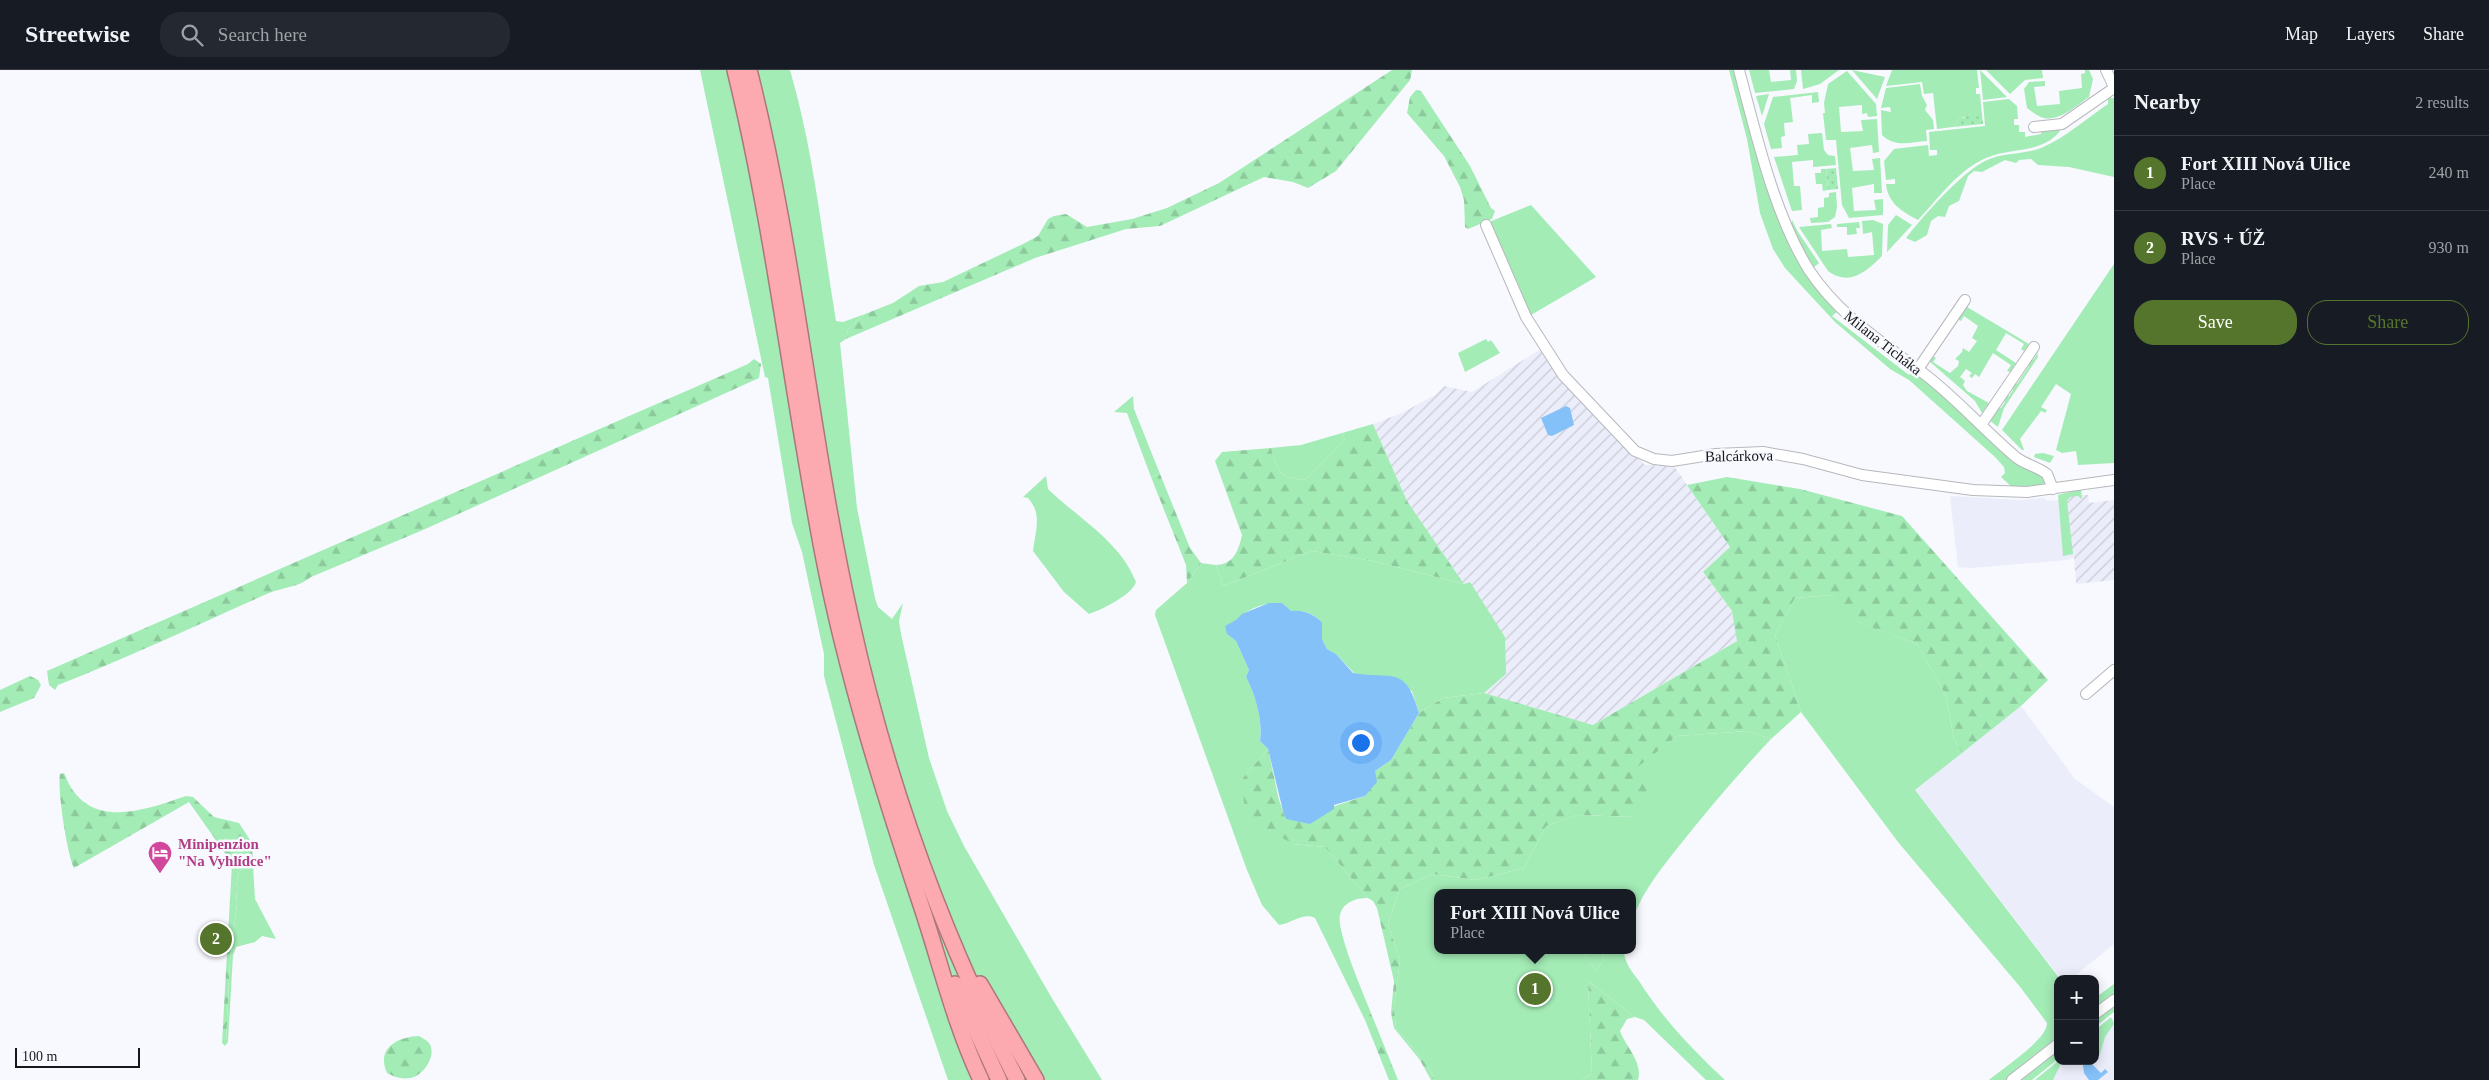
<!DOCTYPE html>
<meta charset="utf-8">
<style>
body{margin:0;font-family:Georgia,serif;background:#242831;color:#f1f3f6}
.controls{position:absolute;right:15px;bottom:15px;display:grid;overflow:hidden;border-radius:10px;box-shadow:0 2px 12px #0003}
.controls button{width:45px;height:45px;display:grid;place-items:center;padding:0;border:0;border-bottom:1px solid #363941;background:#171b24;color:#f1f3f6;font:25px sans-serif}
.scale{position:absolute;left:15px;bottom:12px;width:125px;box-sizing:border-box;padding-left:5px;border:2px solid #171719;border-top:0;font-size:14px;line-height:18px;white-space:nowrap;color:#171719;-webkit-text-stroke:4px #f7f9fe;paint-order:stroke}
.you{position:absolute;left:1360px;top:672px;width:18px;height:18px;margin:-12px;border:4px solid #fff;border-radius:50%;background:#1a73e8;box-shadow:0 0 0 8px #1a73e833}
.badge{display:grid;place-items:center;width:32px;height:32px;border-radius:50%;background:#56752c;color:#fff;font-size:16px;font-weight:700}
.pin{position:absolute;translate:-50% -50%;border:2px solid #fff;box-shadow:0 1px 5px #0006}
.popup{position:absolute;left:1434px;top:819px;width:202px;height:65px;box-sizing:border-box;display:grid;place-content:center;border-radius:10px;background:#171b24;filter:drop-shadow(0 1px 4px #0005);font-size:16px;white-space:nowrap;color:#9ea1a6}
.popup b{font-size:19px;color:#f1f3f6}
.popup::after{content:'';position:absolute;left:50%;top:100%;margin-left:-10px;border:10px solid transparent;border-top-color:#171b24}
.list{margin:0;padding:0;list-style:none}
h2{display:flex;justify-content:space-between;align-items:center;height:65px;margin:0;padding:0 20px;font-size:21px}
h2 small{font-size:16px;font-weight:400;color:#9ea1a6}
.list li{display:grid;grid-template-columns:32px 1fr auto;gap:15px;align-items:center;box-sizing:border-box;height:75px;padding:0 20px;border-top:1px solid #363941}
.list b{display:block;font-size:19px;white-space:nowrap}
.list p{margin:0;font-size:16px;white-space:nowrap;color:#9ea1a6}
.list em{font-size:16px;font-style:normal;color:#9ea1a6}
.actions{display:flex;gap:10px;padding:15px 20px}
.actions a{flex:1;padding:11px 0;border:1px solid #56752c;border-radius:20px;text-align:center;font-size:18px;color:#56752c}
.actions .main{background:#56752c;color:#fff}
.icon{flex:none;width:28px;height:28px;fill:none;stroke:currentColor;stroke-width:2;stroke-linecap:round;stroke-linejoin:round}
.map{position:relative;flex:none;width:2114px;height:1010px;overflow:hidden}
header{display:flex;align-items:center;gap:30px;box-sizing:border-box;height:70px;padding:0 25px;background:#171b24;border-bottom:1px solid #363941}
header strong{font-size:24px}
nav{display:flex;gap:28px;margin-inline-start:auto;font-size:18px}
.search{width:350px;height:45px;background:#242831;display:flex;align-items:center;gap:12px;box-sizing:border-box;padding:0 18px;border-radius:20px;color:#9ea1a6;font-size:19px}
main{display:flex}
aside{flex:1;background:#171b24}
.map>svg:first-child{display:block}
.built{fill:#ebedfa}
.industrial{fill:url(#industrial-furrows)}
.green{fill:#a3ecb6}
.forest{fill:url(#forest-firs)}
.park{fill:url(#park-dots)}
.water{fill:#84c1f9}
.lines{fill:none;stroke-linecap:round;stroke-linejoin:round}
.minor-casing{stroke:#b7b8bd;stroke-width:12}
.highway-casing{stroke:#ac777b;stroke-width:18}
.minor{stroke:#fff;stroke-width:10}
.highway{stroke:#fcaab0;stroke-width:15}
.labels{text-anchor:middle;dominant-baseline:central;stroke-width:5;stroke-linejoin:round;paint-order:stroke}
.street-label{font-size:15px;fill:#171719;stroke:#f7f9fe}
.hotel-label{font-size:15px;font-weight:bold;fill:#b23c85;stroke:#f7f9fe;text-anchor:start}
</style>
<header>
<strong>Streetwise</strong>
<div class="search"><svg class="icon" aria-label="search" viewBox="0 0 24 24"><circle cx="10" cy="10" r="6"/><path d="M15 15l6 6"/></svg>Search here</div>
<nav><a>Map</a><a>Layers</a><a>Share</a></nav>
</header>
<main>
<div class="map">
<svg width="2114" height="1010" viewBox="0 0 2114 1010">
<defs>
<pattern id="industrial-furrows" width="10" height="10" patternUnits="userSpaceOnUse" patternTransform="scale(1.25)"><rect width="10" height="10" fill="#ebedfa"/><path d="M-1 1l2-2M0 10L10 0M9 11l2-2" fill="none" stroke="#c9cad6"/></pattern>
<pattern id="forest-firs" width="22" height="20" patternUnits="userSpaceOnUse" patternTransform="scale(1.25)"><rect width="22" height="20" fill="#a3ecb6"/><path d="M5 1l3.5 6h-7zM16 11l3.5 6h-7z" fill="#8cca9c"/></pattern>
<pattern id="park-dots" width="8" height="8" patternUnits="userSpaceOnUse" patternTransform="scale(1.25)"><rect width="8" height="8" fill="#a3ecb6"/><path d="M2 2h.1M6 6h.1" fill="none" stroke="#8cca9c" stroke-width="1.8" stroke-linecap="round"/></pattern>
</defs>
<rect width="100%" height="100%" fill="#f7f9fe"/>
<g class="built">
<path d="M 1950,426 L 2019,430 L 2043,428 L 2048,431 L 2062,430 L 2068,490 L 1971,498 L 1958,497 Z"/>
<path d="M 2021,636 L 2075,709 L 2114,737 L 2114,874 L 2071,909 L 2061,909 L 1915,720 Z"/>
<path d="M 2114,948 L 2114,1010 L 2037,1010 L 2061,991 L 2095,991 L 2095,963 Z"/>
</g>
<g class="industrial">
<path d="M 1541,279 L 1579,328 L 1645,395 L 1674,396 L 1730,477 L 1703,503 L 1732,541 L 1738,570 L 1593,655 L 1484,623 L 1506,604 L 1464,514 L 1407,431 L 1373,354 L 1402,343 L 1435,325 L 1444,316 L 1472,322 Z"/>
<path d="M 2061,424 L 2088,425 L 2089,433 L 2114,430 L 2114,510 L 2076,514 L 2074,487 L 2068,490 Z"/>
</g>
<g class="green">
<path d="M 700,0 L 790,0 C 814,82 822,167 836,251 L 843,252 L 865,244 L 848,259 L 846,269 L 840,273 L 857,438 L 875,528 L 878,537 L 892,549 L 903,533 L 899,551 L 901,564 L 929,688 L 947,741 L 964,776 L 1050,925 L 1102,1010 L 948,1010 L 874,795 L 824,606 L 824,584 L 802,482 L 792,453 L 768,308 L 765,307 Z"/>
<path d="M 1729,0 L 1734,0 L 1764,103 L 1824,227 L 1837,242 L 1832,246 L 1909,305 L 1913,301 L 2041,404 L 2045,410 L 2043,415 L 2014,419 L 2001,407 L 2005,403 L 2004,397 L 1995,387 L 1909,310 L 1890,299 L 1835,252 L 1785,198 L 1773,179 L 1760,143 L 1747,69 Z"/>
<path d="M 1749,0 L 1769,0 L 1771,12 L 1791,10 L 1790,0 L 1796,0 L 1797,11 L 1794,19 L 1755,23 Z"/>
<path d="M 1801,0 L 1839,0 L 1820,14 L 1803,19 Z"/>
<path d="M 1852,0 L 1885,7 L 1877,29 Z"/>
<path d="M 1892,0 L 1977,0 L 1979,18 L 1976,18 L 1976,24 L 1980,24 L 1982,44 L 1960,48 L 1953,57 L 1937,59 L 1933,23 L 1924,24 L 1922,12 L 1886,16 Z"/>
<path d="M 1980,0 L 2007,27 L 1983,30 Z"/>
<path d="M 1986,0 L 2042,0 L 2043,8 L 2025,10 L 2010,24 Z"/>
<path d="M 2085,0 L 2089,0 L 2093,9 L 2089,27 C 2077,35 2057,54 2041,47 C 2036,45 2031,41 2027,38 L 2024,19 L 2029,12 L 2045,11 L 2045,16 L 2034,17 L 2037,36 L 2060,34 L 2059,21 L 2082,18 L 2081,4 L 2085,3 Z"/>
<path d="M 1847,1 L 1876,34 L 1877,46 L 1868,47 L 1867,43 L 1862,44 L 1862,35 L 1839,37 L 1841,62 L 1863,61 L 1861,50 L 1877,49 L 1879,82 L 1873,83 L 1872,75 L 1850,78 L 1853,101 L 1874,100 L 1872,89 L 1880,88 L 1882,123 L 1874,123 L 1874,114 L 1852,118 L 1854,141 L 1876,140 L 1874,130 L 1883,129 L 1883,145 L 1849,148 L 1842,135 L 1836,70 L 1826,70 L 1823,43 L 1825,43 L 1824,33 L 1828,14 Z"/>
<path d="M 1920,14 L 1922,26 L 1927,35 L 1925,40 L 1933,50 L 1934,59 L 1926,60 L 1927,71 C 1911,72 1895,78 1882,65 L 1881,40 L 1891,42 L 1890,37 L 1881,38 L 1886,18 Z"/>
<path d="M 1818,22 L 1819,32 L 1812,33 L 1812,25 L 1790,28 L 1793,52 L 1784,53 L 1785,66 L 1781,67 L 1782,78 L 1771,79 L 1764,54 L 1773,27 Z"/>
<path d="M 1769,24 L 1762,46 L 1756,26 Z"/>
<path d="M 2108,28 L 2114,28 L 2114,107 L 2069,97 L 2038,95 L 2031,89 L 2019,90 L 2016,93 L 2005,90 L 1982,102 L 1974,101 L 1968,106 L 1959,131 L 1949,136 L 1945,147 L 1938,146 L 1931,151 L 1927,165 L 1915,172 L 1906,168 C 1924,145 1960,104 1985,91 C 2003,82 2023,85 2041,78 C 2065,68 2087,48 2108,34 Z"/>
<path d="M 2009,29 L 2017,36 L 2018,49 L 2014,49 L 2014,55 L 2019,55 L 2019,62 L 2025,62 L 2025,67 L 2041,64 L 2041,60 L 2062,58 C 2043,87 2007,75 1980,91 C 1955,104 1937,130 1918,150 C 1901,141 1888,133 1886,114 L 1895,114 L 1895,109 L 1886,110 L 1884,91 L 1894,79 L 1928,75 L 1929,86 L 1937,85 L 1937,80 L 1930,80 L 1929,62 L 1985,56 L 1983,32 Z"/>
<path d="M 1822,63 L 1824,80 L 1828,85 L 1835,86 L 1836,95 L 1813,97 L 1813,90 L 1792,92 L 1794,116 L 1800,116 L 1802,140 L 1792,141 L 1774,87 L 1798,85 L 1797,75 L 1809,74 L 1808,64 Z"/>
<path d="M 1821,99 L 1826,99 L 1828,120 L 1823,121 L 1822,114 L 1816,114 L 1815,103 L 1821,103 Z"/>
<path d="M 1836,122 L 1837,137 L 1835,147 L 1828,152 L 1811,153 L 1810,148 L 1818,147 L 1818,138 L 1824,137 L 1824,128 L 1829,127 L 1829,123 Z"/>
<path d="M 1531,135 L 1596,207 L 1531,245 L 1489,152 Z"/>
<path d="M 1896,145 L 1912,155 L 1887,182 L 1888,155 Z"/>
<path d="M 1792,150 L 1798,162 L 1819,193 L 1813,198 L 1791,155 Z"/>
<path d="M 1873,150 L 1883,154 L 1882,186 C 1867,201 1850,217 1828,201 L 1799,157 L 1831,154 L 1832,158 L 1821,160 L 1822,181 L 1847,179 L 1848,187 L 1874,185 L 1872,162 L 1863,164 L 1862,151 Z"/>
<path d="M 1859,152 L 1860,158 L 1856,158 L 1857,164 L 1847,165 L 1847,157 L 1837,157 L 1837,154 Z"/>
<path d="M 2114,194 L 2114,393 L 2078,395 L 2076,381 L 2062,383 L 2056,380 L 2071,324 L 2056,314 L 2041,337 L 2047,340 L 2045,343 L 2041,341 L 2020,369 L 2024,380 L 2022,380 L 2002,360 Z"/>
<path d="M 1967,237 L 2029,274 L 2024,281 L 2021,279 L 2024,274 L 2006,263 L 1996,280 L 2016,293 L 2010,302 L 2007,301 L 2011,295 L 1993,283 L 1979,307 L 1975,304 L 1972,308 L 1969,306 L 1972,303 L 1966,299 L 1960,307 L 1965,311 L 1963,315 L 1967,321 L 1989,333 L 1982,343 L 1975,331 L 1929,291 L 1931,285 L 1936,288 L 1933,292 L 1950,303 L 1958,296 L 1959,291 L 1955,289 L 1962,282 L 1963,278 L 1969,282 L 1977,271 L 1972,268 L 1978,256 L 1964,246 L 1961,251 L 1956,248 L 1961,246 Z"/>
<path d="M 1486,269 L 1488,272 L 1491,270 L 1500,283 L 1465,302 L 1458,283 Z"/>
<path d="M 2037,280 L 2038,287 L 2004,338 L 1998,357 L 1989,350 L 1998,336 L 2001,338 L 2005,332 L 2003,330 L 2006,325 L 2009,326 L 2013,320 L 2011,317 L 2014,312 L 2017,314 L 2029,296 L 2028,293 L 2031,289 L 2033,290 L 2037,284 L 2035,282 Z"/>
<path d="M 1133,326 L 1134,339 L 1160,404 L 1151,407 L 1127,343 L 1114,342 Z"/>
<path d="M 1342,363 L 1345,370 L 1305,410 C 1278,408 1279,403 1271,378 L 1301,375 Z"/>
<path d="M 2043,383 L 2054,386 L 2050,393 L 2034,387 L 2035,384 Z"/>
<path d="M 1046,406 L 1048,419 C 1079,449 1120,471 1136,512 C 1132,525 1101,540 1089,544 L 1064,522 L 1033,481 C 1035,462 1043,444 1028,428 L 1023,427 Z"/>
<path d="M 2081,419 L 2082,429 L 2078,426 L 2070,427 L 2067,431 L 2073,484 L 2063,486 L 2058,425 Z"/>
<path d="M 1312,481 L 1373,491 L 1464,514 L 1470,512 L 1505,567 L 1506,604 L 1484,623 L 1443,628 L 1419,643 L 1412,621 L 1354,603 L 1336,584 L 1327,579 L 1322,569 L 1322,552 C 1310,542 1305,540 1291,542 L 1282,533 C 1254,533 1242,542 1227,564 L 1236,571 L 1249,600 L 1246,607 C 1255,624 1263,651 1260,671 L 1268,679 L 1241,710 L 1293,774 L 1325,777 L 1368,828 C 1356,828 1343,832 1340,845 C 1336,861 1364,925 1371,943 L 1365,950 L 1315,848 C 1303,842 1291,854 1279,855 L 1262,835 L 1247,800 L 1155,545 L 1156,540 L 1187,513 L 1201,493 L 1216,495 L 1223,516 Z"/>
<path d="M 1831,525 L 1844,547 L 1917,574 L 1946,626 L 1954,669 L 1962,683 L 1915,720 L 2060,909 L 2058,909 L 2058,989 L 2032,1010 L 1989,1010 C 2002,999 2048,969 2047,953 L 2021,918 L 1898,772 L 1801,642 L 1775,565 L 1795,528 Z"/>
<path d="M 1748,661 L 1771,669 C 1740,702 1711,736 1683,771 C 1664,795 1643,820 1633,848 L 1632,823 L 1438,823 L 1438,880 L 1581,880 L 1596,901 L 1604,889 L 1603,880 L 1624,880 C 1624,892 1632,902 1639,911 C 1663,949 1692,979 1725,1010 L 1706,1010 L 1644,950 L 1635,947 L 1588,911 L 1592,1003 L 1582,1010 L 1434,1010 L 1430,999 L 1396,958 L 1394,937 L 1400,890 L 1388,854 L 1400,819 L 1432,804 L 1476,810 L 1524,798 L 1546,756 L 1577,745 L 1635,747 L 1634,699 L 1677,666 Z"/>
<path d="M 253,796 L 255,829 L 276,869 L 262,866 L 255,872 L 236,877 L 233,885 L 228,972 L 225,976 L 222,973 L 226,972 L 230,889 L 237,834 L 236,817 L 239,801 Z"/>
<path d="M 2114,914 L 2114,942 L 2095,957 L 2095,928 Z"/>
<path d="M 2111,947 L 2114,954 L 2105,967 L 2100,984 L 2095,987 L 2095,960 Z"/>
<path d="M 2058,991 L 2062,991 L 2053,1010 L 2035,1010 Z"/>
</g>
<g class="forest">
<path d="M 1392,0 L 1412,0 L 1410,10 L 1336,101 L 1308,118 L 1293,112 L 1264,107 L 1160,156 L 1126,159 L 1035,188 L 846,269 L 848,259 L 865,244 L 893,233 L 919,216 L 943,212 L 1025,173 L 1038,166 L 1048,149 L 1054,146 L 1066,144 L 1087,157 L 1132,149 L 1167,138 L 1219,113 Z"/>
<path d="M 1416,20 L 1421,21 L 1470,96 L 1491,138 L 1495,141 L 1492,149 L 1468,159 L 1465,157 L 1464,130 L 1460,117 L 1444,86 L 1407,43 L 1410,27 Z"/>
<path d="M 754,289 L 761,294 L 759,308 L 423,460 L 311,507 C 299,517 284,517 269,523 C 199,554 130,587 58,615 L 55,620 L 49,615 L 47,601 L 748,294 Z"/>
<path d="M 1373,354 L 1407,431 L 1464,514 L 1373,491 L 1312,481 L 1223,516 L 1216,495 C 1233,495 1239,480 1242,465 L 1215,391 L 1222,382 L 1271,378 C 1279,403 1278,408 1305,410 L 1345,370 L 1342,363 Z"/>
<path d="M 1160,404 L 1190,478 L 1201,493 L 1187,513 L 1186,495 L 1151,407 Z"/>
<path d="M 1727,407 L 1800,419 L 1902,446 L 2048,610 L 2021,636 L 1962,683 L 1954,669 L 1946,626 L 1917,574 L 1843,547 L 1831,525 L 1795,528 L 1775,565 L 1801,642 L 1771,669 L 1748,661 L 1677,666 L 1635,699 L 1655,720 L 1635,747 L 1577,745 L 1546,756 L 1524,798 L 1476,810 L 1432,804 L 1400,819 L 1388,854 L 1400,890 L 1394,937 L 1396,958 L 1430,999 L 1434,1010 L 1431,1010 L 1420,990 L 1394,958 L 1391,943 L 1394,911 L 1377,838 L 1373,831 L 1368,828 L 1325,777 L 1293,774 L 1246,747 L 1241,710 L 1268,679 L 1279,730 L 1286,749 L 1293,750 L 1365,726 L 1375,701 L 1391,690 L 1419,643 L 1443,628 L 1484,623 L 1593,655 L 1737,571 L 1732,541 L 1703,502 L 1730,477 L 1687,415 Z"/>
<path d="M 30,606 L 38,610 L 41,615 L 34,628 L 0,642 L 0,620 Z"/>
<path d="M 64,703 C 86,762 142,741 186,726 L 193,727 L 214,747 L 239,753 L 252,773 L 253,796 L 239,801 L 236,817 L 237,834 L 230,889 L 226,973 L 222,973 L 232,793 L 189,732 L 74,798 C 67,784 57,719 60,704 Z"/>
<path d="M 1581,880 L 1603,880 L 1604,889 L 1596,901 Z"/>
<path d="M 1588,911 L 1635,947 L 1627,949 L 1620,961 C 1626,977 1643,992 1638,1010 L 1582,1010 L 1592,1003 Z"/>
<path d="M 1371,943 L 1398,1010 L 1389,1010 L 1365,950 Z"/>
<path d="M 419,966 C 422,968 427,970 429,973 C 437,984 425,1003 414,1007 C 404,1010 396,1008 387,1003 C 376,978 397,967 419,966 Z"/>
</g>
<g class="park">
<path d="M 1969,44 L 1982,44 L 1983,54 L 1953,57 L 1960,48 L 1964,48 Z"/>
<path d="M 1836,98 L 1838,119 L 1828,120 L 1826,99 Z"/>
</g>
<g class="water">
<path d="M 1566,336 L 1570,338 L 1574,355 L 1552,366 L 1548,365 L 1541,348 Z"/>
<path d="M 1269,533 L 1282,533 L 1291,541 C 1305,540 1311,543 1322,552 L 1322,569 L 1327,579 L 1336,584 L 1353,603 C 1393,610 1405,594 1419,643 L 1391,690 L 1375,701 L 1377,712 L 1365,726 L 1334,735 L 1334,739 L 1310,754 L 1286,749 L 1283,741 L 1268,679 L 1260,671 C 1263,651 1255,624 1246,607 L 1249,600 L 1236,571 L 1227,564 L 1225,556 L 1236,550 L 1242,544 Z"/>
<path d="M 2092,994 L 2101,1003 L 2105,999 L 2108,1002 L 2098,1010 L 2089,1010 L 2084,1003 L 2083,995 Z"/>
</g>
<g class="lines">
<defs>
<g id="minor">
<path d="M 1739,0 C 1756,64 1774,144 1809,200 C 1840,247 1884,273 1927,306 C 1959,331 1986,362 2017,388 C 2027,395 2038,397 2047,404 L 2053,419"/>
<path d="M 2106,0 L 2114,17"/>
<path d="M 2034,57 L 2062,54 L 2114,18"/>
<path d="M 1486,155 L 1526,247 L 1563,305 L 1635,381 L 1654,389 L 1672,391 L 1716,384 L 1763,382 L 1803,389 L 1862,405 L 1973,420 L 2027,422 L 2114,410"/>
<path d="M 1918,299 L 1965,230"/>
<path d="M 1981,355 L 2034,277"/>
<path d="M 2086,624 L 2114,600"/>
<path d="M 2095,944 L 2114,930"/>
<path d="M 2012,1010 L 2058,974"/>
</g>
<g id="highway">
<path d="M 735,0 C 774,160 792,323 823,484 C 846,603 882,717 920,832 C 940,891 954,953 981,1010"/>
<path d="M 749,0 C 795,181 810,368 851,550 C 886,709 942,865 1017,1010"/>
<path d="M 955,914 L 999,1010"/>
<path d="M 980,914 L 1036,1010"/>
</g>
</defs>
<use href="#minor" class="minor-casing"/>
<use href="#highway" class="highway-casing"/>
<use href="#minor" class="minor"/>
<use href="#highway" class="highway"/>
</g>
<defs>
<symbol id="hotel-pin" viewBox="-11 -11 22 30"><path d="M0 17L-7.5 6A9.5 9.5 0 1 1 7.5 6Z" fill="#d1479c" stroke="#f7f9fe"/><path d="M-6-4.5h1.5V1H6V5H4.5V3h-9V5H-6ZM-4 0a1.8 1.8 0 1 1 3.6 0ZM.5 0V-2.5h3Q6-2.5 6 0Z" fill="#fff"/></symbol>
</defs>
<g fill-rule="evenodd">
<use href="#hotel-pin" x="146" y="769" width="28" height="38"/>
</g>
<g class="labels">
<g class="street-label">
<text transform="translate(1883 273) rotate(38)">Milana Ticháka</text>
<text transform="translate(1739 386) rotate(-1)">Balcárkova</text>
</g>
<g class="hotel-label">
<text x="178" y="774">Minipenzion<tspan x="178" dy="17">"Na Vyhlídce"</tspan></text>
</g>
</g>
</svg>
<div class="controls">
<button>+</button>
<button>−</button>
</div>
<div class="scale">100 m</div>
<div class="you"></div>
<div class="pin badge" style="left:1535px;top:919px">1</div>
<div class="popup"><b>Fort XIII Nová Ulice</b>Place</div>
<div class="pin badge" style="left:216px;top:869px">2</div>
</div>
<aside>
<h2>Nearby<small>2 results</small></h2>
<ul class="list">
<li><span class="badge">1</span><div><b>Fort XIII Nová Ulice</b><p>Place</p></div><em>240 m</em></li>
<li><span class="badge">2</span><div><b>RVS + ÚŽ</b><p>Place</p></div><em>930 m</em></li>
</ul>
<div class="actions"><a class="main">Save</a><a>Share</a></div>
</aside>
</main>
